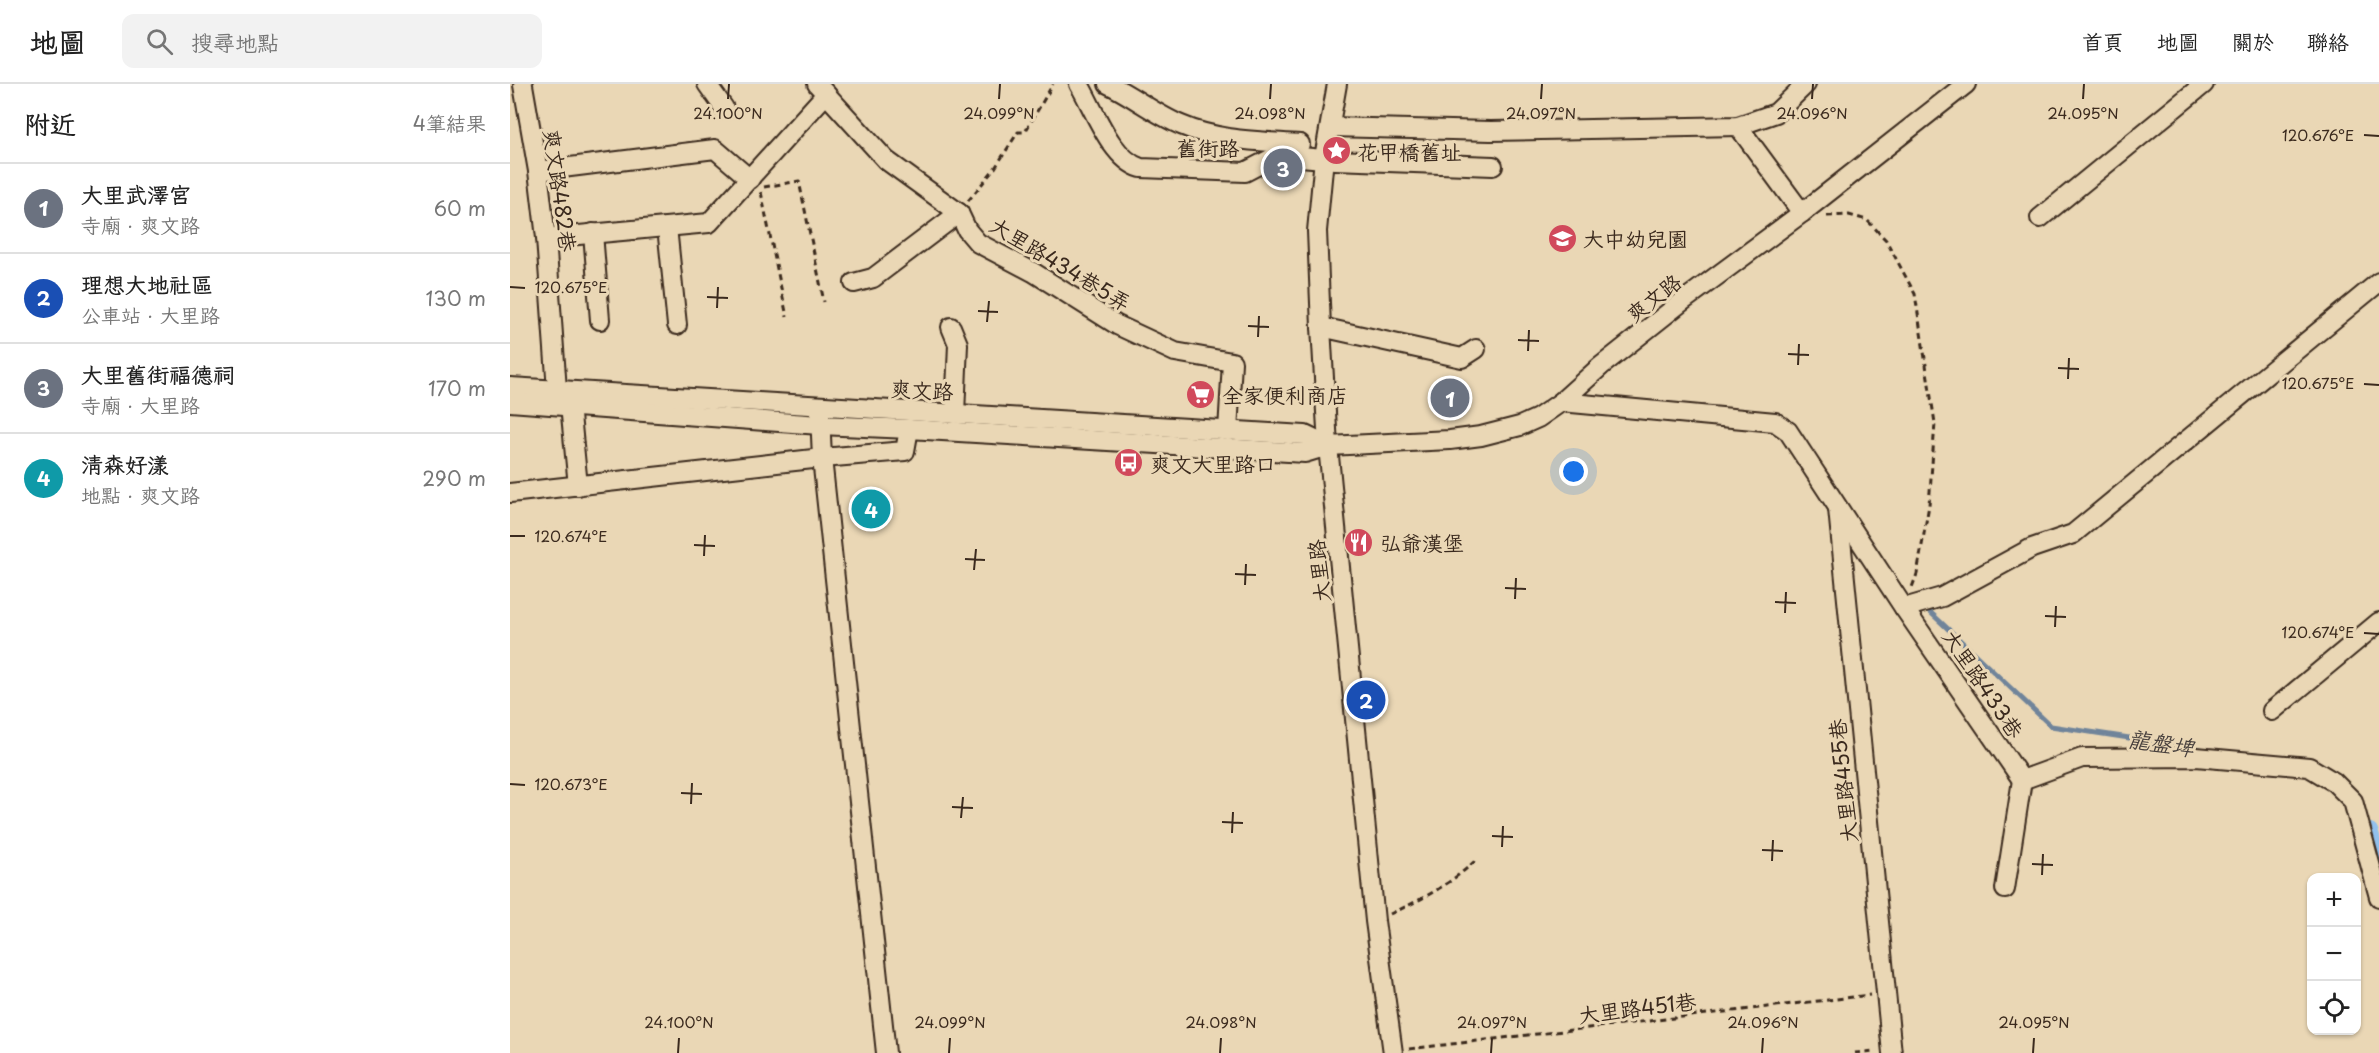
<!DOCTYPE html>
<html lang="zh-TW">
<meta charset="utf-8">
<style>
body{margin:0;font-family:"Playpen Sans","LXGW WenKai TC",sans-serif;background:#f2f2f2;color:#222}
.controls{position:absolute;right:18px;bottom:18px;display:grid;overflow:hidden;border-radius:12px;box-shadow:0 2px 4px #0004}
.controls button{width:54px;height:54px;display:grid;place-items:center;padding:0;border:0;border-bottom:2px solid #e0e0e0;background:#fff;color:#222;font:30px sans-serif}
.you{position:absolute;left:1064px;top:388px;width:21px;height:21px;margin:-15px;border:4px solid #fff;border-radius:50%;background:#1a73e8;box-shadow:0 0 0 9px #1a73e833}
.badge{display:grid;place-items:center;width:39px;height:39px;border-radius:50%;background:#1a73e8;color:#fff;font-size:20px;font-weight:700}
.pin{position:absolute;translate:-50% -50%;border:3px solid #fff;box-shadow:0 2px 6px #0006}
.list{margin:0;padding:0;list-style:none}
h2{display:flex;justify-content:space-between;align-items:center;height:78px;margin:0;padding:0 24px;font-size:26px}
h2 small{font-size:20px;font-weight:400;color:#767676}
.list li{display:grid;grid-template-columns:39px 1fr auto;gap:18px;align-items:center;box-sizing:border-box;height:90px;padding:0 24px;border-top:2px solid #e0e0e0}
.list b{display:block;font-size:22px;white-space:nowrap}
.list p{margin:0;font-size:20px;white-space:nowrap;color:#767676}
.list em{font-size:20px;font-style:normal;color:#767676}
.icon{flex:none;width:33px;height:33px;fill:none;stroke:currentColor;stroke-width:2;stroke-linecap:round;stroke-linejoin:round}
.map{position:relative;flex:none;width:1869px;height:969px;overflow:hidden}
header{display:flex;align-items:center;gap:36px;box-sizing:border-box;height:84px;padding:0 30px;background:#fff;border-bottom:2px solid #e0e0e0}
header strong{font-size:28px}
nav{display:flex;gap:33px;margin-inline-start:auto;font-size:21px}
.search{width:420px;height:54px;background:#f2f2f2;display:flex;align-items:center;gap:15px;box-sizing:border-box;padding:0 21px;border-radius:12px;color:#767676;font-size:22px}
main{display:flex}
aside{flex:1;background:#fff}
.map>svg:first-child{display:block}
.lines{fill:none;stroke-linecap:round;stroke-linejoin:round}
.stream{stroke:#6f849a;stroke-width:5}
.canal{stroke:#92c0ed;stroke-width:16}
.minor-casing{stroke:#3b2a1e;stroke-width:22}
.path{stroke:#3b2a1e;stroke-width:3;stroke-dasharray:6 4.5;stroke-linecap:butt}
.minor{stroke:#ead7b5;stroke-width:18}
.ticks{fill:none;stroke:#3b2a1e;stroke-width:2}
.labels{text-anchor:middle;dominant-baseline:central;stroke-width:6;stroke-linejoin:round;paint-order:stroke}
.street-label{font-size:21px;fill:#3b2a1e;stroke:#ead7b5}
.poi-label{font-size:21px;fill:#3b2a1e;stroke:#ead7b5;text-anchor:start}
.water-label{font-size:22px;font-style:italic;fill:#48403d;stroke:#ead7b5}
.ticks-label{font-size:15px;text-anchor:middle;fill:#3b2a1e;stroke:#ead7b5;stroke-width:6;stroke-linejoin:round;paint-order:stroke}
</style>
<header>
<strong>地圖</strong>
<div class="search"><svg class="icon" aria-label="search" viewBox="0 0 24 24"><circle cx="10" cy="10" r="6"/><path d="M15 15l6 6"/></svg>搜尋地點</div>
<nav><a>首頁</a><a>地圖</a><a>關於</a><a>聯絡</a></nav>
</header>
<main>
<aside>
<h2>附近<small>4筆結果</small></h2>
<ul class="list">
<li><span class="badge" style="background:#6b7280">1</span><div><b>大里武澤宮</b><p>寺廟 · 爽文路</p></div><em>60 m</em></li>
<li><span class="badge" style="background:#1a4fb4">2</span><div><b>理想大地社區</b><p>公車站 · 大里路</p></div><em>130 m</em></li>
<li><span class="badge" style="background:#6b7280">3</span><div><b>大里舊街福德祠</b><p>寺廟 · 大里路</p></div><em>170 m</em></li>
<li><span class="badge" style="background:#0f9aa8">4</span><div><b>清森好漾</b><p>地點 · 爽文路</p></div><em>290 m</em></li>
</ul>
</aside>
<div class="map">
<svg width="1869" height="969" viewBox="0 0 1869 969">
<rect width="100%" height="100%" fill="#ead7b5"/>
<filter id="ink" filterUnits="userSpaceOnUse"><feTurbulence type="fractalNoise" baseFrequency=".0167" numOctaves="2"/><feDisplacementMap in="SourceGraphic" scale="12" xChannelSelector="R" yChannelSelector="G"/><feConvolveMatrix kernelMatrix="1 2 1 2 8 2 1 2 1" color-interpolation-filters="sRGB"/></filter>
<g filter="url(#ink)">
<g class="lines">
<path class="stream" d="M 1419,527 L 1541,642 L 1691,665"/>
<path class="canal" d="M 1860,747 L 1869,778"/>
<defs>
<g id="minor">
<path d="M 197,0 L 214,24"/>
<path d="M 307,0 L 376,76 L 449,129 L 457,146 L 468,159 L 523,188 L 607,241 L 665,268 L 722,278 L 718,347"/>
<path d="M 569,0 C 584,25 601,75 631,84 L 735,88 L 768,71 L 825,76 L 983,82"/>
<path d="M 598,0 C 623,12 645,30 671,41 C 708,57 750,57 790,60"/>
<path d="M 827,0 L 814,74 L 807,147 L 811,243 L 818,362 L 865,837 L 883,969"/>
<path d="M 13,1 L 28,87 L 36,154 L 47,306 L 60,321 L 68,402"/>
<path d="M 1228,42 L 1292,129"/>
<path d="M 820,43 L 981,47 L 1228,42 L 1266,29 L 1296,0"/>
<path d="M 28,87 L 205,65 L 240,95"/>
<path d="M 1530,134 L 1694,0"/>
<path d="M 157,143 L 167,241"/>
<path d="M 83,149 L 90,236"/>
<path d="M 36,154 L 199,139 L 316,10"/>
<path d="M 344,199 L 363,194 L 449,129"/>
<path d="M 441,243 L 448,260 L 445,330"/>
<path d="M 811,243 L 952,274 L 966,265"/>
<path d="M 0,303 L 795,351 L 818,362"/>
<path d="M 0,318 L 310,341 L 399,345 L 795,369 L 818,362 L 940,356 L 971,352 L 1010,342 L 1028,334 L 1051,318 L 1091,282 L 1173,217 L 1292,129 L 1456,0"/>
<path d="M 1051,318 L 1265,338 L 1278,347 L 1394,524 L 1512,696 L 1572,674 L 1686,673 L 1799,683 L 1824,698 L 1843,717 L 1869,813"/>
<path d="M 310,329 L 312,374 L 376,969"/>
<path d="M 0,409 L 312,374 L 395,367 L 399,345"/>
<path d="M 1328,425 L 1382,969"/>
<path d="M 1394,524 L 1432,513 L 1522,464 L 1563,450 L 1869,198"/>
<path d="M 1762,627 L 1869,538"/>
<path d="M 1495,805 L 1512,696"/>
</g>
</defs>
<use href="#minor" class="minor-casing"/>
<g class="path">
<path d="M 254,103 L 289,97 L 314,218"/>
<path d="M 251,108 L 277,233"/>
<path d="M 458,117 L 485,84 L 508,48 L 515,48 L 543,0"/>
<path d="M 1317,132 L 1339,131 L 1357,136 L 1376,156 L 1405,210 L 1425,339 L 1419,421 L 1407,490 L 1401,506"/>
<path d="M 880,830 C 913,815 941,800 967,775"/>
<path d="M 899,965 L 1360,911"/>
<path d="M 1345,969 L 1365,967"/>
</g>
<use href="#minor" class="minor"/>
</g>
</g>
<path class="ticks" d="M 218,15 L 219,0M 489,15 L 490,0M 760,15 L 761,0M 1031,15 L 1032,0M 1302,15 L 1303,0M 1573,15 L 1574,0M 1854,51 L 1869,52M 0,203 L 15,204M 197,213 L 218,214M 207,224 L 208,203M 468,227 L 488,228M 477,238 L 479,217M 738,242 L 759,243M 748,253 L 749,232M 1008,256 L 1029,257M 1018,267 L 1019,246M 1278,270 L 1299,271M 1288,281 L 1289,260M 1548,284 L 1569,285M 1558,295 L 1559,274M 1854,300 L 1869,301M 0,452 L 15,452M 184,461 L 205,462M 194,472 L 195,451M 455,475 L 475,476M 464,486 L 466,465M 725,490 L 746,491M 735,501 L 736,480M 995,504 L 1016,505M 1005,515 L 1006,494M 1265,518 L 1286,519M 1275,529 L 1276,508M 1535,532 L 1556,533M 1545,543 L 1546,522M 1854,549 L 1869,550M 0,700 L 15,701M 171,709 L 192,710M 181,720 L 182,699M 442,723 L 463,724M 451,734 L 453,713M 712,738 L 733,739M 722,749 L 723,728M 982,752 L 1003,753M 992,763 L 993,742M 1252,766 L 1273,767M 1262,777 L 1263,756M 1522,780 L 1543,781M 1532,791 L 1533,770M 168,969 L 169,954M 439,969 L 440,954M 710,969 L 711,954M 981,969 L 982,954M 1252,969 L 1253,954M 1523,969 L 1524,954"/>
<defs>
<symbol id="sight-disc" viewBox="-11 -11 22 22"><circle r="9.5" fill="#d1495b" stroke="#ead7b5"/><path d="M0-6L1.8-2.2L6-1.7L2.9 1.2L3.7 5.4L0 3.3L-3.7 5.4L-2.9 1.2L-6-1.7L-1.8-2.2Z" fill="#fff"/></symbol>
<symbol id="school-disc" viewBox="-11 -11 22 22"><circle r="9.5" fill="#d1495b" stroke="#ead7b5"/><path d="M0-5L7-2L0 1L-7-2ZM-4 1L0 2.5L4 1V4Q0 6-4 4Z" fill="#fff"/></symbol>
<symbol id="supermarket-disc" viewBox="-11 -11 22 22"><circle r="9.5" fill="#d1495b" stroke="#ead7b5"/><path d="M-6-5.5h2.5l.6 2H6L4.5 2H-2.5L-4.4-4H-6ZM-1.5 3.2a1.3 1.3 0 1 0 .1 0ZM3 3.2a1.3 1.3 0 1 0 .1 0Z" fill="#fff"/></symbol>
<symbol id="bus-disc" viewBox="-11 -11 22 22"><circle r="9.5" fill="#d1495b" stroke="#ead7b5"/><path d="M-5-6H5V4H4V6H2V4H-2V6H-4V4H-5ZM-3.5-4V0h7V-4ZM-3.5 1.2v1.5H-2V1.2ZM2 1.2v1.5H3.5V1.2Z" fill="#fff"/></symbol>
<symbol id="restaurant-disc" viewBox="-11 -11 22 22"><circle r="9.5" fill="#d1495b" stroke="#ead7b5"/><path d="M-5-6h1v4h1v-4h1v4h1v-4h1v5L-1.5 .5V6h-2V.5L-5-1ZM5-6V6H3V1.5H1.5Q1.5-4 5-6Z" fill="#fff"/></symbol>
</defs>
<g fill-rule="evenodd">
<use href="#sight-disc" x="810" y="50" width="33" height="33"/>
<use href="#school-disc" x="1036" y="138" width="33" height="33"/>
<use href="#supermarket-disc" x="674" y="294" width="33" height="33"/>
<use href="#bus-disc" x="602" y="362" width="33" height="33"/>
<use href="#restaurant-disc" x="832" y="442" width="33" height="33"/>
</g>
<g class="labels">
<g class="street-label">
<text x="698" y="63">舊街路</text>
<text transform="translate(51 106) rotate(82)">爽文路482巷</text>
<text transform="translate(551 179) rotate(31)">大里路434巷5弄</text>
<text transform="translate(1143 213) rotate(-38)">爽文路</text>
<text transform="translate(412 305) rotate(3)">爽文路</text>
<text transform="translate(808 487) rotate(-96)">大里路</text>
<text transform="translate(1474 599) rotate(56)">大里路433巷</text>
<text transform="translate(1332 697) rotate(-96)">大里路455巷</text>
<text transform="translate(1127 923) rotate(-7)">大里路451巷</text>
</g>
<g class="poi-label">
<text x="847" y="67">花甲橋舊址</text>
<text x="1073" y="154">大中幼兒園</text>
<text x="712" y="310">全家便利商店</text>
<text x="640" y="379">爽文大里路口</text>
<text x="870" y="458">弘爺漢堡</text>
</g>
<g class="water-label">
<text transform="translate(1651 658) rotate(8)">龍盤埤</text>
</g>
</g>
<g class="ticks-label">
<text x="218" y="35">24.100°N</text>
<text x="489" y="35">24.099°N</text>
<text x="760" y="35">24.098°N</text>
<text x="1031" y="35">24.097°N</text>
<text x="1302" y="35">24.096°N</text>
<text x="1573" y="35">24.095°N</text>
<text x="1808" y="57">120.676°E</text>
<text x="61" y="209">120.675°E</text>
<text x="1808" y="305">120.675°E</text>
<text x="61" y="458">120.674°E</text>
<text x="1808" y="554">120.674°E</text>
<text x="61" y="706">120.673°E</text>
<text x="169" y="944">24.100°N</text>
<text x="440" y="944">24.099°N</text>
<text x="711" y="944">24.098°N</text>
<text x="982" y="944">24.097°N</text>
<text x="1253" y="944">24.096°N</text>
<text x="1524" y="944">24.095°N</text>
</g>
</svg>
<div class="controls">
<button>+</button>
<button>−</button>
<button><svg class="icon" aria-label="locate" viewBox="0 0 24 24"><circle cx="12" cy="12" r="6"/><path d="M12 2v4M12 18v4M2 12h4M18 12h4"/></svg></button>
</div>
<div class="you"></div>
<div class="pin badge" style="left:940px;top:314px;background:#6b7280">1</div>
<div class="pin badge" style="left:856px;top:616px;background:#1a4fb4">2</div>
<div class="pin badge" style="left:773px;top:84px;background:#6b7280">3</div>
<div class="pin badge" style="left:361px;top:425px;background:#0f9aa8">4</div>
</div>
</main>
